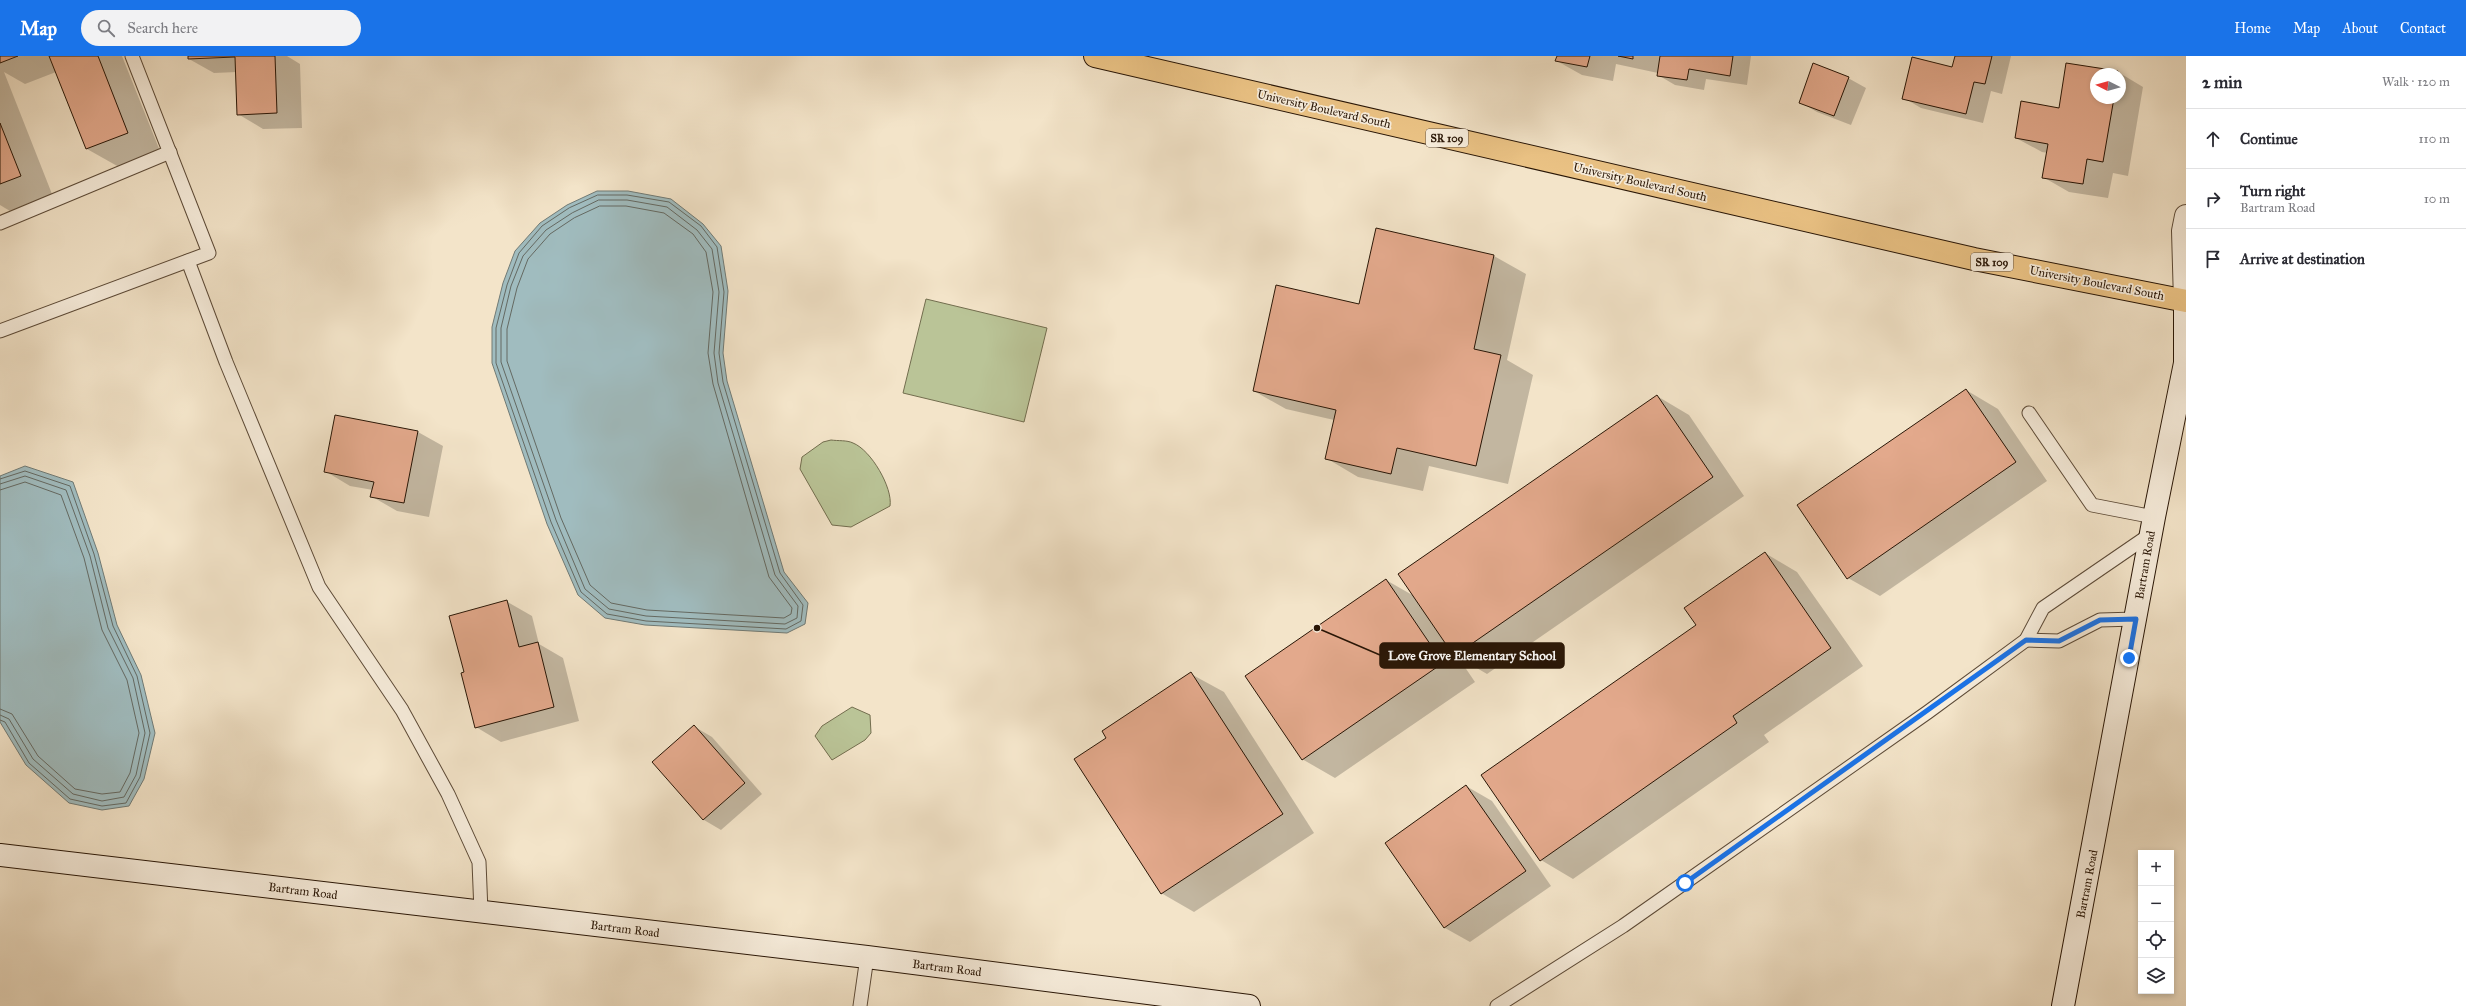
<!DOCTYPE html>
<meta charset="utf-8">
<style>
body{margin:0;font-family:"IM FELL Great Primer",serif;background:#f2f2f3;color:#2b2b33}
.controls{position:absolute;right:12px;bottom:12px;display:grid;overflow:hidden;border-radius:0px;box-shadow:0 2px 6px #0003}
.controls button{width:36px;height:36px;display:grid;place-items:center;padding:0;border:0;border-bottom:1px solid #e1e1e2;background:#fff;color:#2b2b33;font:20px sans-serif}
.compass{position:absolute;left:2090px;top:12px;width:36px;height:36px;border-radius:50%;background:#fff;box-shadow:0 2px 6px #0003;rotate:276deg}
.stop{position:absolute;width:12px;height:12px;margin:-9px;border:3px solid #1a73e8;border-radius:50%;background:#fff}
.stop.end{background:#1a73e8;border-color:#fff;box-shadow:0 1px 4px #0008}
.list{margin:0;padding:0;list-style:none}
h2{display:flex;justify-content:space-between;align-items:center;height:52px;margin:0;padding:0 16px;font-size:17px}
h2 small{font-size:13px;font-weight:400;color:#7c7c81}
.list li{display:grid;grid-template-columns:26px 1fr auto;gap:12px;align-items:center;box-sizing:border-box;height:60px;padding:0 16px;border-top:1px solid #e1e1e2}
.list b{display:block;font-size:15px;white-space:nowrap}
.list p{margin:0;font-size:13px;white-space:nowrap;color:#7c7c81}
.list em{font-size:13px;font-style:normal;color:#7c7c81}
.icon{flex:none;width:22px;height:22px;fill:none;stroke:currentColor;stroke-width:2;stroke-linecap:round;stroke-linejoin:round}
.map{position:relative;flex:none;width:2186px;height:950px;overflow:hidden}
header{display:flex;align-items:center;gap:24px;box-sizing:border-box;height:56px;padding:0 20px;background:#1a73e8;color:#fff}
header strong{font-size:19px}
nav{display:flex;gap:22px;margin-inline-start:auto;font-size:14px}
.search{width:280px;height:36px;background:#f2f2f3;display:flex;align-items:center;gap:10px;box-sizing:border-box;padding:0 14px;border-radius:22px;color:#7c7c81;font-size:15px}
main{display:flex}
aside{flex:1;background:#fff}
.map>svg:first-child{display:block}
.green{fill:#bac497;stroke:#726d4e}
.water{fill:#a0bcbf;stroke:#707a75}
.shadow{fill:#0003;fill-rule:evenodd}
.lines{fill:none;stroke-linecap:round;stroke-linejoin:round}
.shore{stroke:#646962;stroke-width:1}
.building{fill:#e3a98c;stroke:#291606}
.lane-casing{stroke:#5c4a37;stroke-width:15}
.street-casing{stroke:#5c4a37;stroke-width:24}
.secondary-casing{stroke:#291606;stroke-width:24}
.primary-casing{stroke:#291606;stroke-width:24}
.lane{stroke:#f7eddc;stroke-width:13}
.street{stroke:#f7eddc;stroke-width:22}
.secondary{stroke:#f7eddc;stroke-width:22}
.primary{stroke:#eac284;stroke-width:22}
.route{stroke:#1a73e8;stroke-width:5}
.labels{text-anchor:middle;dominant-baseline:central;stroke-width:3.5;stroke-linejoin:round;paint-order:stroke}
.shield{fill:#f7eddc;stroke:#675646;stroke-width:1}
.shield-label{font-size:11px;font-weight:bold;fill:#291606}
.street-label{font-size:12px;fill:#291606;stroke:#f7eddc}
.leader{fill:none;stroke:#291606;stroke-width:1.5}
.callout-dot{fill:#291606;stroke:#f7eddc;stroke-width:1.5}
.callout{fill:#291606;stroke:#291606;stroke-width:1.5}
.callout-label{font-size:13px;text-anchor:middle;font-weight:bold;fill:#fff}
</style>
<header>
<strong>Map</strong>
<div class="search"><svg class="icon" aria-label="search" viewBox="0 0 24 24"><circle cx="10" cy="10" r="6"/><path d="M15 15l6 6"/></svg>Search here</div>
<nav><a>Home</a><a>Map</a><a>About</a><a>Contact</a></nav>
</header>
<main>
<div class="map">
<svg width="2186" height="950" viewBox="0 0 2186 950">
<rect width="100%" height="100%" fill="#f3e4c9"/>
<filter id="stains"><feTurbulence type="fractalNoise" baseFrequency=".005" numOctaves="4"/><feColorMatrix values="0 0 0 0 .2 0 0 0 0 .09 0 0 0 0 .02 0 0 0 .5 -.17"/></filter>
<radialGradient id="worn" r=".72"><stop offset=".6" stop-color="#630" stop-opacity="0"/><stop offset="1" stop-color="#630" stop-opacity=".3"/></radialGradient>
<g class="green">
<path d="M 926,243 L 1047,272 L 1024,366 L 903,337 Z"/>
<path d="M 831,384 C 838,385 847,384 853,387 C 871,394 893,432 890,450 L 851,471 L 832,469 L 800,413 L 802,401 L 823,386 Z"/>
<path d="M 852,651 L 870,659 L 871,677 L 865,684 L 832,704 L 815,680 L 822,670 Z"/>
</g>
<g class="water">
<path d="M 597,135 L 628,135 L 671,143 L 703,168 L 721,190 L 728,235 L 723,297 L 727,325 L 784,516 L 808,547 L 805,568 L 787,577 L 645,569 L 605,562 L 578,539 L 547,468 L 492,307 L 492,271 L 503,227 L 515,195 L 540,167 L 567,149 Z"/>
<path d="M 25,410 L 73,426 L 98,497 L 117,569 L 141,619 L 155,677 L 144,723 L 129,750 L 102,754 L 69,747 L 26,709 L 0,666 L 0,420 Z"/>
</g>
<g class="shadow">
<path d="M 0,0 L 122,0 L 160,95 L 119,111 L 87,93 L 56,16 L 25,28 L 4,16 L 52,138 L 10,155 L 0,149 Z"/>
<path d="M 189,0 L 287,0 L 300,8 L 302,72 L 263,73 L 238,58 L 237,16 L 214,17 L 189,3 Z"/>
<path d="M 1558,0 L 1751,0 L 1747,29 L 1706,23 L 1704,34 L 1675,29 L 1658,19 L 1658,17 L 1616,8 L 1613,25 L 1582,19 L 1557,5 Z"/>
<path d="M 1956,0 L 2011,0 L 2002,38 L 1991,35 L 1983,67 L 1921,52 L 1904,42 L 1953,12 Z"/>
<path d="M 2067,8 L 2118,16 L 2143,31 L 2128,120 L 2113,117 L 2108,142 L 2069,136 L 2043,121 L 2048,97 L 2042,96 L 2016,82 L 2060,53 ZM 2096,18 L 2120,18 L 2120,42 L 2096,42 Z"/>
<path d="M 1848,22 L 1866,32 L 1851,69 L 1817,56 L 1800,46 Z"/>
<path d="M 1494,200 L 1526,218 L 1507,304 L 1533,319 L 1508,428 L 1429,410 L 1423,435 L 1358,421 L 1326,402 L 1334,364 L 1286,353 L 1254,335 L 1360,249 Z"/>
<path d="M 1966,334 L 1998,353 L 2047,425 L 1880,540 L 1848,522 Z"/>
<path d="M 1657,340 L 1689,359 L 1744,440 L 1487,618 L 1458,601 L 1475,626 L 1335,722 L 1302,703 L 1386,524 L 1414,540 Z"/>
<path d="M 335,360 L 418,376 L 443,390 L 429,461 L 397,455 L 371,440 L 373,434 L 350,430 L 325,415 Z"/>
<path d="M 1765,497 L 1797,516 L 1863,610 L 1764,679 L 1769,686 L 1573,823 L 1541,804 L 1482,720 L 1698,569 Z"/>
<path d="M 506,545 L 532,560 L 539,588 L 563,602 L 579,665 L 501,686 L 476,671 Z"/>
<path d="M 1191,618 L 1224,636 L 1314,777 L 1194,856 L 1161,837 L 1107,682 Z"/>
<path d="M 695,671 L 712,681 L 762,738 L 721,774 L 704,764 L 654,706 Z"/>
<path d="M 1466,730 L 1492,745 L 1551,830 L 1470,886 L 1445,872 L 1386,787 Z"/>
</g>
<g class="lines">
<g class="shore">
<path d="M 598,139 L 627,139 L 669,146 L 701,170 L 717,191 L 724,236 L 719,297 L 723,326 L 780,517 L 803,549 L 801,565 L 786,573 L 646,565 L 607,558 L 581,536 L 551,466 L 496,307 L 496,272 L 507,229 L 519,197 L 542,170 L 569,152 Z"/>
<path d="M 599,144 L 627,144 L 667,151 L 697,174 L 712,193 L 719,236 L 714,297 L 718,327 L 775,519 L 798,550 L 797,562 L 785,568 L 646,560 L 609,553 L 585,533 L 556,464 L 501,306 L 501,272 L 511,230 L 523,200 L 546,174 L 572,157 Z"/>
<path d="M 600,150 L 626,150 L 664,157 L 693,178 L 706,196 L 713,236 L 708,297 L 713,328 L 769,521 L 792,552 L 791,558 L 784,562 L 647,554 L 611,547 L 590,529 L 561,462 L 507,305 L 507,273 L 517,232 L 528,203 L 550,178 L 574,162 Z"/>
<path d="M 0,423 L 25,415 L 70,430 L 94,498 L 113,570 L 137,620 L 150,677 L 140,721 L 126,747 L 102,750 L 70,743 L 29,707 L 5,666 L 0,664"/>
<path d="M 0,428 L 25,420 L 66,434 L 90,500 L 108,572 L 133,622 L 145,677 L 136,719 L 124,741 L 102,745 L 73,738 L 33,703 L 9,663 L 0,659"/>
<path d="M 0,434 L 25,426 L 61,439 L 84,502 L 102,574 L 127,624 L 139,677 L 130,717 L 120,736 L 102,738 L 75,733 L 38,700 L 12,658 L 0,653"/>
</g>
</g>
<g class="building">
<path d="M 0,0 L 18,0 L 0,7 Z"/>
<path d="M 49,0 L 98,0 L 128,77 L 86,93 Z"/>
<path d="M 188,0 L 275,0 L 277,57 L 237,59 L 235,1 L 188,3 Z"/>
<path d="M 1557,0 L 1590,0 L 1587,11 L 1555,5 Z"/>
<path d="M 1618,0 L 1633,0 L 1633,3 Z"/>
<path d="M 1660,0 L 1733,0 L 1730,20 L 1689,13 L 1687,24 L 1657,20 Z"/>
<path d="M 1955,0 L 1992,0 L 1985,28 L 1974,26 L 1966,58 L 1902,43 L 1912,1 L 1952,11 Z"/>
<path d="M 1813,7 L 1849,21 L 1834,60 L 1799,47 Z"/>
<path d="M 2066,7 L 2118,15 L 2118,18 L 2096,18 L 2096,42 L 2114,42 L 2103,106 L 2087,103 L 2083,128 L 2042,122 L 2048,88 L 2015,82 L 2021,45 L 2059,52 Z"/>
<path d="M 0,67 L 21,120 L 0,128 Z"/>
<path d="M 1376,172 L 1494,199 L 1474,293 L 1501,299 L 1476,410 L 1397,392 L 1391,418 L 1325,403 L 1336,354 L 1253,335 L 1276,229 L 1359,248 Z"/>
<path d="M 1966,333 L 2016,406 L 1847,523 L 1797,449 Z"/>
<path d="M 1657,339 L 1713,421 L 1454,600 L 1398,518 Z"/>
<path d="M 335,359 L 418,375 L 404,447 L 370,441 L 374,426 L 324,416 Z"/>
<path d="M 1765,496 L 1831,592 L 1733,660 L 1737,667 L 1540,805 L 1481,719 L 1696,569 L 1684,552 Z"/>
<path d="M 1386,523 L 1443,607 L 1302,704 L 1245,620 Z"/>
<path d="M 507,544 L 519,591 L 538,586 L 554,651 L 475,672 L 461,617 L 464,616 L 449,560 Z"/>
<path d="M 1191,616 L 1283,758 L 1161,838 L 1074,703 L 1106,682 L 1102,675 Z"/>
<path d="M 694,669 L 745,727 L 703,764 L 652,706 Z"/>
<path d="M 1466,729 L 1526,815 L 1444,872 L 1385,787 Z"/>
</g>
<g class="lines">
<defs>
<g id="lane">
<path d="M 0,167 L 170,96"/>
<path d="M 188,205 L 226,306 L 319,531 L 402,654 L 448,738 L 479,806 L 481,856"/>
<path d="M 0,275 L 209,197 L 132,0"/>
<path d="M 2029,357 L 2092,449 L 2154,461"/>
<path d="M 2026,584 L 2059,585 L 2100,564 L 2136,563"/>
<path d="M 860,950 L 867,901"/>
<path d="M 1497,950 L 1623,870 L 1928,656 L 2026,584 L 2043,552 L 2151,478"/>
</g>
<path id="street" d="M 2185,245 L 2183,175 L 2186,160"/>
<g id="secondary">
<path d="M 0,799 L 867,901 L 1249,950"/>
<path d="M 2063,950 L 2154,461 L 2185,307 L 2185,245"/>
</g>
<path id="primary" d="M 1095,0 L 1974,203 L 2186,245"/>
</defs>
<use href="#lane" class="lane-casing"/>
<use href="#street" class="street-casing"/>
<use href="#secondary" class="secondary-casing"/>
<use href="#primary" class="primary-casing"/>
<use href="#lane" class="lane"/>
<use href="#street" class="street"/>
<use href="#secondary" class="secondary"/>
<use href="#primary" class="primary"/>
</g>
<g class="lines">
<path class="route" d="M 1685,827 L 2026,584 L 2059,585 L 2100,564 L 2136,563 L 2129,602"/>
</g>
<g class="labels">
<g class="shield">
<rect x="1426" y="73" width="42" height="18" rx="3"/>
<rect x="1971" y="197" width="42" height="18" rx="3"/>
</g>
<g class="shield-label">
<text x="1447" y="82">SR 109</text>
<text x="1992" y="206">SR 109</text>
</g>
<g class="street-label">
<text transform="translate(1324 53) rotate(13)">University Boulevard South</text>
<text transform="translate(1640 126) rotate(13)">University Boulevard South</text>
<text transform="translate(2097 227) rotate(11)">University Boulevard South</text>
<text transform="translate(2145 509) rotate(-80)">Bartram Road</text>
<text transform="translate(2087 828) rotate(-79)">Bartram Road</text>
<text transform="translate(303 835) rotate(7)">Bartram Road</text>
<text transform="translate(625 873) rotate(7)">Bartram Road</text>
<text transform="translate(947 912) rotate(7)">Bartram Road</text>
</g>
</g>
<path class="leader" d="M1317 572L1380 599"/>
<circle class="callout-dot" cx="1317" cy="572" r="4"/>
<rect class="callout" x="1380" y="587" width="184" height="25" rx="4"/>
<g class="callout-label">
<text x="1472" y="604">Love Grove Elementary School</text>
</g>
<rect width="100%" height="100%" filter="url(#stains)"/>
<rect width="100%" height="100%" fill="url(#worn)"/>
</svg>
<div class="controls">
<button>+</button>
<button>−</button>
<button><svg class="icon" aria-label="locate" viewBox="0 0 24 24"><circle cx="12" cy="12" r="6"/><path d="M12 2v4M12 18v4M2 12h4M18 12h4"/></svg></button>
<button><svg class="icon" aria-label="layers" viewBox="0 0 24 24"><path d="M12 4l9 5-9 5-9-5zM3 14l9 5 9-5"/></svg></button>
</div>
<svg class="compass" viewBox="-18 -18 36 36"><path d="M0-13l5 13h-10z" fill="#e53935"/><path d="M0 13l5-13h-10z" fill="#7c7c81"/></svg>
<div class="stop" style="left:1685px;top:827px"></div>
<div class="stop end" style="left:2129px;top:602px"></div>
</div>
<aside>
<h2>2 min<small>Walk · 120 m</small></h2>
<ul class="list">
<li><svg class="icon" aria-label="ahead" viewBox="0 0 24 24"><path d="M12 20V5M6 11l6-6 6 6"/></svg><div><b>Continue</b></div><em>110 m</em></li>
<li><svg class="icon" aria-label="right" viewBox="0 0 24 24"><path d="M7 20v-9h11M14 6l5 5-5 5"/></svg><div><b>Turn right</b><p>Bartram Road</p></div><em>10 m</em></li>
<li><svg class="icon" aria-label="arrive" viewBox="0 0 24 24"><path d="M6 21V4h12l-3 4 3 4H6"/></svg><div><b>Arrive at destination</b></div></li>
</ul>
</aside>
</main>
